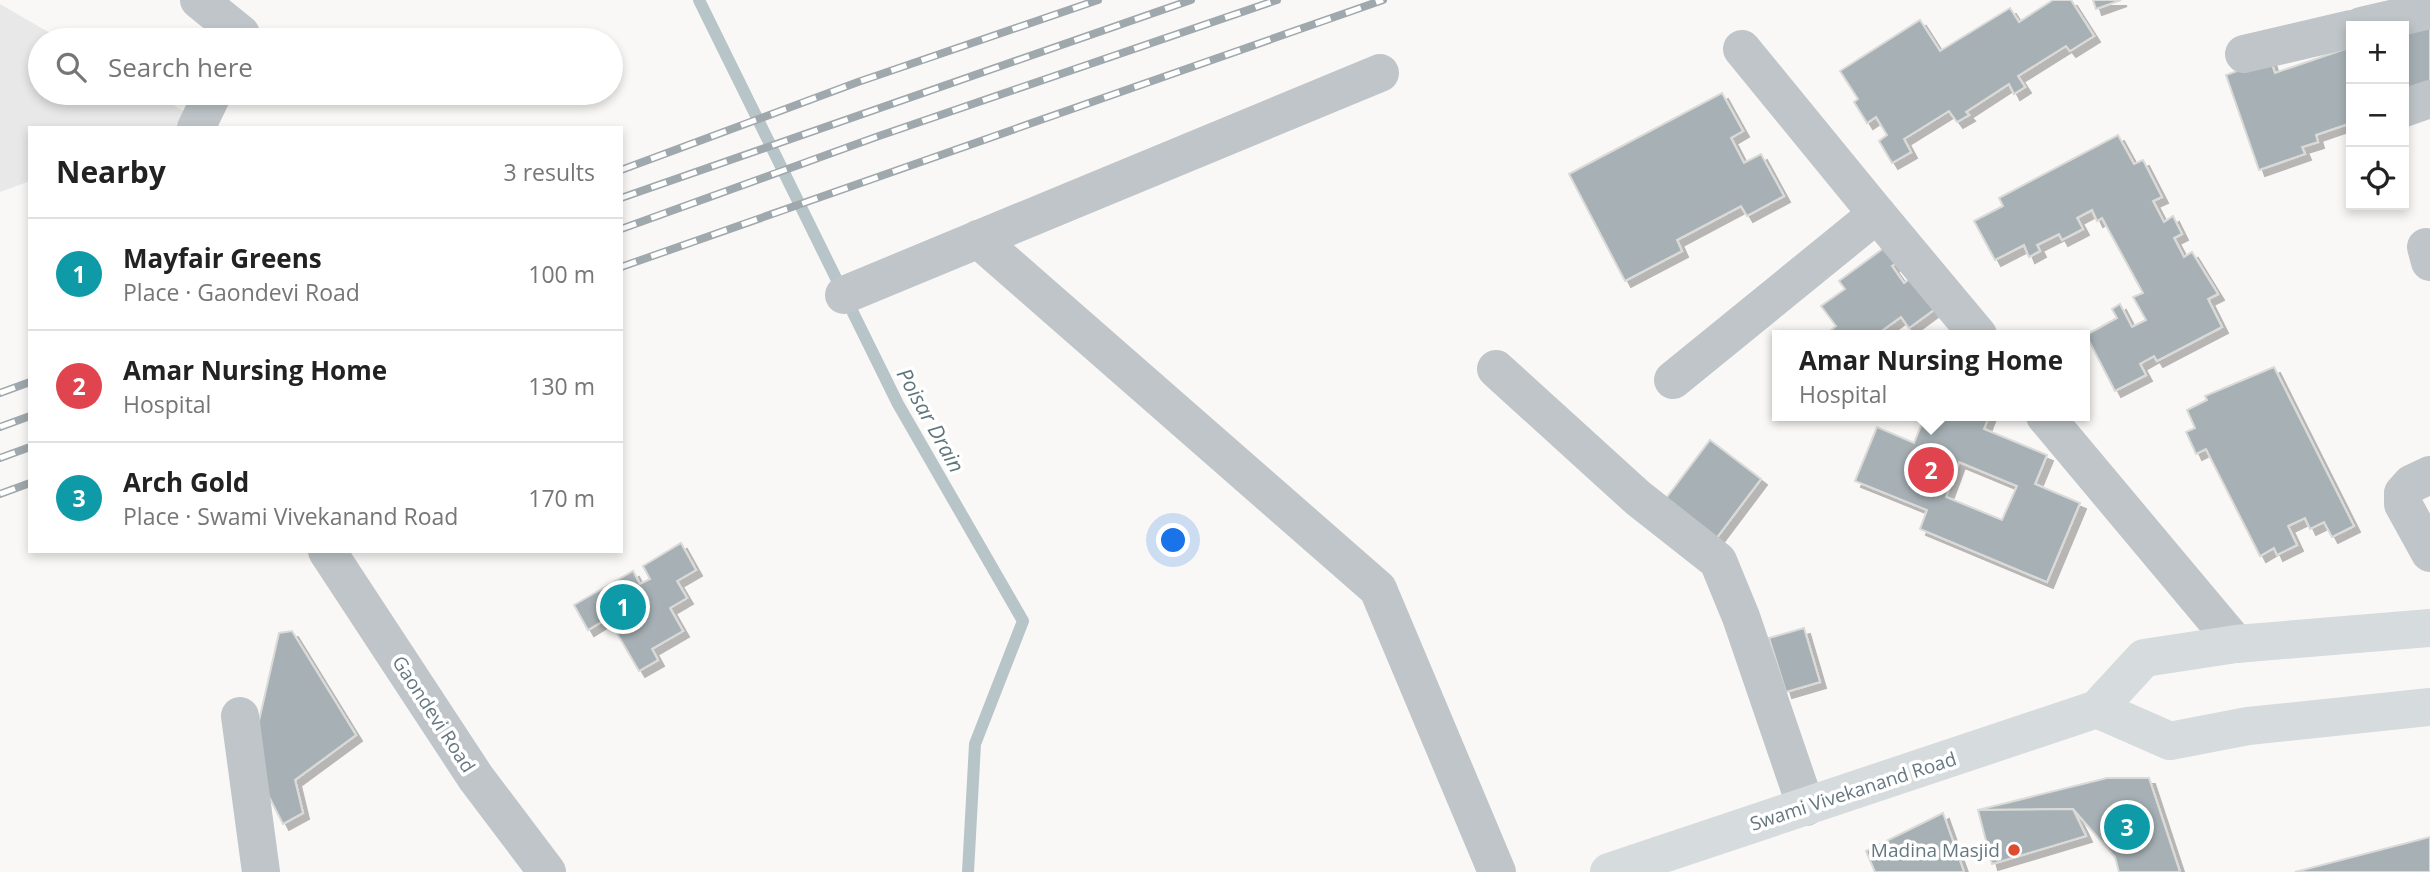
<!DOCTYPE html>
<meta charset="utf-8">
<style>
body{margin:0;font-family:"Open Sans",sans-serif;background:#f6f6f6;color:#222}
.controls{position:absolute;right:21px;top:21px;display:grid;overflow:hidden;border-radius:0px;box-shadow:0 4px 10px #0003}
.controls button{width:63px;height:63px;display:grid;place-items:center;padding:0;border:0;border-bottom:2px solid #e0e0e0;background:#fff;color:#222;font:35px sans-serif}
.you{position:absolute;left:1174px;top:541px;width:24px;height:24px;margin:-18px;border:5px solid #fff;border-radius:50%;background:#1a73e8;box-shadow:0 0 0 10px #1a73e833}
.badge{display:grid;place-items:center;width:46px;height:46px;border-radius:50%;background:#ea580c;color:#fff;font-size:23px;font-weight:700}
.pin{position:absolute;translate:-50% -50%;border:4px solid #fff;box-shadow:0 2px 7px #0006}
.popup{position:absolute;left:1772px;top:330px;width:318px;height:91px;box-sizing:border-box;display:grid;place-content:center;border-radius:0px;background:#fff;filter:drop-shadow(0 2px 5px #0005);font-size:23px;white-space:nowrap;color:#767676}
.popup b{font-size:26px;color:#222}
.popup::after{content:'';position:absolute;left:50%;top:100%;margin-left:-14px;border:14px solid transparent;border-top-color:#fff}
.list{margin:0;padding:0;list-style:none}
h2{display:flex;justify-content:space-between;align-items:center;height:91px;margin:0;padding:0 28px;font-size:30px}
h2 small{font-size:23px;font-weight:400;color:#767676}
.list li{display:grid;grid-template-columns:46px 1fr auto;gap:21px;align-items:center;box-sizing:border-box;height:112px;padding:0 28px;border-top:2px solid #e0e0e0}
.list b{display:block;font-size:26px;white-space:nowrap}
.list p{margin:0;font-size:23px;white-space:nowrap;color:#767676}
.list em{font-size:23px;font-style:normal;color:#767676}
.icon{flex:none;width:38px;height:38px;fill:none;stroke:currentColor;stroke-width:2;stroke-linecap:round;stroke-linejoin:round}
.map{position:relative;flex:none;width:2430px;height:872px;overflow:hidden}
.search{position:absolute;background:#fff;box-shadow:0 4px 10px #0003;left:28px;top:28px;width:595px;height:77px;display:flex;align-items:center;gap:18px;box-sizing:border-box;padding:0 24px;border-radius:38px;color:#767676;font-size:26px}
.panel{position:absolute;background:#fff;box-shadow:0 4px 10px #0003;left:28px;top:126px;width:595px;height:427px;border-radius:0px}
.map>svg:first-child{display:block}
.built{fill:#e7e8e7}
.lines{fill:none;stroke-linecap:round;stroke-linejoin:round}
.stream{stroke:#b8c5c8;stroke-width:12}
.building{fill:#a7b1b5;stroke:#dadad8;stroke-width:2;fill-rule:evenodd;filter:url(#shadow)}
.minor{stroke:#bfc5c8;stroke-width:38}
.major{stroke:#d6dbde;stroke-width:38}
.rail-casing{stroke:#9fa8ac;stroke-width:8}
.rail{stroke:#fff;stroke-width:5;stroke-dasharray:16;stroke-linecap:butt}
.poi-dot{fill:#de4b31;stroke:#fff;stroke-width:2.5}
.labels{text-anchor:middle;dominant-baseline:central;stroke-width:7;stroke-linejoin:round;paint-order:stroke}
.street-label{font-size:19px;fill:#657780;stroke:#fff}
.poi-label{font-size:19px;fill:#657780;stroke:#fff;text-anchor:end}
.water-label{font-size:21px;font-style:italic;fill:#5f767a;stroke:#fff}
</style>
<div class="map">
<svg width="2430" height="872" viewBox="0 0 2430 872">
<defs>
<filter id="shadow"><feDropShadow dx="6" dy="6" stdDeviation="0" flood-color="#0004"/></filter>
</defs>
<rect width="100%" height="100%" fill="#f9f8f6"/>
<path class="built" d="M 0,4 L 62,40 L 40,40 L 40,93 L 152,93 L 198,119 L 175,128 L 30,128 L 30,181 L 0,192 Z"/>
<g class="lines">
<path class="stream" d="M 699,0 L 898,404 L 1023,621 L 975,744 L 968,872"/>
</g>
<g class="building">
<path d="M 2053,0 L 2071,0 L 2094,36 L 2070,51 L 2066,46 L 2018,76 L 2025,87 L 2014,94 L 2009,84 L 1966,112 L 1969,115 L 1957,122 L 1949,111 L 1904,139 L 1911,152 L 1892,163 L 1879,141 L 1887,135 L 1876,117 L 1867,123 L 1854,102 L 1858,99 L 1840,71 L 1920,20 L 1940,51 L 2010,8 L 2019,22 Z"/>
<path d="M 2093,0 L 2121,0 L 2096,9 Z"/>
<path d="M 2430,20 L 2430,96 L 2404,105 L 2404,29 Z"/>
<path d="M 2351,47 L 2351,123 L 2316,135 L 2318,142 L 2302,147 L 2305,154 L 2259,170 L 2226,75 L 2270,59 L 2275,73 Z"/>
<path d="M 1722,93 L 1743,131 L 1731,138 L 1744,163 L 1761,154 L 1784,196 L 1747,216 L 1741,206 L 1677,240 L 1682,251 L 1625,281 L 1569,174 Z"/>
<path d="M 2118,135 L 2134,164 L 2143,160 L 2162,197 L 2153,201 L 2164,222 L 2173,216 L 2182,234 L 2174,238 L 2184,257 L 2192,252 L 2218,294 L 2208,299 L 2222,327 L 2157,361 L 2154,356 L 2140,364 L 2146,375 L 2115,391 L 2086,335 L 2117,318 L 2112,309 L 2120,304 L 2132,327 L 2146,320 L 2133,297 L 2143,293 L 2102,218 L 2097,221 L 2092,210 L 2077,218 L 2083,229 L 2062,240 L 2059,234 L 2037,245 L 2040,251 L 2029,257 L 2024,245 L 1995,260 L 1974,221 L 2003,206 L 1999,198 Z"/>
<path d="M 1888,245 L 1899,261 L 1892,266 L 1904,283 L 1911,278 L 1935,309 L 1909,328 L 1901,317 L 1876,335 L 1825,335 L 1836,326 L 1821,306 L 1845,289 L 1839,281 Z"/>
<path d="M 2274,367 L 2354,526 L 2332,537 L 2324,522 L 2310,529 L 2305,518 L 2288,526 L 2297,545 L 2277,555 L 2274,548 L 2260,556 L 2206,449 L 2196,454 L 2186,432 L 2195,428 L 2187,410 L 2207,400 L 2205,396 Z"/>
<path d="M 1925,416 L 1989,416 L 1984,429 L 2047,455 L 2035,484 L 2080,503 L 2047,582 L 1920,529 L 1927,510 L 1855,481 L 1877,427 L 1914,443 ZM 1959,462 L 2017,486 L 2002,520 L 1946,497 Z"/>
<path d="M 1710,440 L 1761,479 L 1715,540 L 1664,501 Z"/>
<path d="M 681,543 L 696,570 L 677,581 L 687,598 L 670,608 L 683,631 L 652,649 L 658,660 L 639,671 L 608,618 L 588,630 L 574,605 L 633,571 L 640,584 L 650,579 L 643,566 Z"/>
<path d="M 1804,628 L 1820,682 L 1786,692 L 1769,638 Z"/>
<path d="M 292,631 L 356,735 L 295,780 L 303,813 L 283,824 L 262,783 L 259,721 L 279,633 Z"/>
<path d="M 2107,778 L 2149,778 L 2180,872 L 2119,872 L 2115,857 L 2073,809 L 1978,810 Z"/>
<path d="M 2073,809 L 2086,836 L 1992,864 L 1978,810 Z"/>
<path d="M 1943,813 L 1964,872 L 1875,872 L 1866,851 Z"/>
<path d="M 2430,837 L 2430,872 L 2295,872 Z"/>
</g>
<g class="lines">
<g class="minor">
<path d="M 199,0 L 241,34"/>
<path d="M 2361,26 L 2430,10"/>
<path d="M 1742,49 L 1877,214"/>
<path d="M 2244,54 L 2351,29"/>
<path d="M 2404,108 L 2430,99"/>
<path d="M 196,128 L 213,93"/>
<path d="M 978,239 L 1378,589 L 1497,872"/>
<path d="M 2426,247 L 2430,262"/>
<path d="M 844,295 L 1380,73"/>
<path d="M 1496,369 L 1638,498 L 1718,561 L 1741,617 L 1806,807"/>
<path d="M 1673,380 L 1877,214 L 1978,335"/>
<path d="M 2045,416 L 2236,644"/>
<path d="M 2430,475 L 2411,484 L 2403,493 L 2403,504 L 2430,553"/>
<path d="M 327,551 L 476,778 L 547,872"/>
<path d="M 240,716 L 261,872"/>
</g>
<g class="major">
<path d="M 2097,709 L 2170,741 L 2248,726 L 2430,707"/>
<path d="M 1609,872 L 2097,709 L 2144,658 L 2236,644 L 2430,628"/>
</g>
<defs>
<g id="rail">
<path d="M 621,170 L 858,82 L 1098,0"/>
<path d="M 621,198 L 1191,0"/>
<path d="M 621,229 L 876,137 L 1277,0"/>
<path d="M 621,267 L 1383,0"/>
<path d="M 0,393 L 30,382"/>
<path d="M 0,427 L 30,416"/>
<path d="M 0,458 L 30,447"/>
<path d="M 0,494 L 30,483"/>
</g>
</defs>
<use href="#rail" class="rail-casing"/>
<use href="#rail" class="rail"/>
</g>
<circle class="poi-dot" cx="2014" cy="850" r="7"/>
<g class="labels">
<g class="street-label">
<text transform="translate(434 714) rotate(57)">Gaondevi Road</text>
<text transform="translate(1853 791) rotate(-18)">Swami Vivekanand Road</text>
</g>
<g class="poi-label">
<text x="2000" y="850">Madina Masjid</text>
</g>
<g class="water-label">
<text transform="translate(931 420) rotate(61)">Poisar Drain</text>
</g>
</g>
</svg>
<div class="controls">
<button>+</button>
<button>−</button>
<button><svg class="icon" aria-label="locate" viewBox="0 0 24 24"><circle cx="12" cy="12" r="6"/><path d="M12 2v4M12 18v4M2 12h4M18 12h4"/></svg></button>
</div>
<div class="you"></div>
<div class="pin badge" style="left:623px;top:607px;background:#0f9aa8">1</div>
<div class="pin badge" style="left:1931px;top:470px;background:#e0444e">2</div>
<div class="popup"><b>Amar Nursing Home</b>Hospital</div>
<div class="pin badge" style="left:2127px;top:827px;background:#0f9aa8">3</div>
<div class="search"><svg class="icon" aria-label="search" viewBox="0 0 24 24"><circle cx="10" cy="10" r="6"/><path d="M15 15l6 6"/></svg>Search here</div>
<section class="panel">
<h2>Nearby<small>3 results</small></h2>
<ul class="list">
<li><span class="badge" style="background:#0f9aa8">1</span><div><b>Mayfair Greens</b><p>Place · Gaondevi Road</p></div><em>100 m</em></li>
<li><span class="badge" style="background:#e0444e">2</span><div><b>Amar Nursing Home</b><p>Hospital</p></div><em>130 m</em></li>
<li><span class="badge" style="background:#0f9aa8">3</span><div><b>Arch Gold</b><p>Place · Swami Vivekanand Road</p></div><em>170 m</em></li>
</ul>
</section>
</div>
